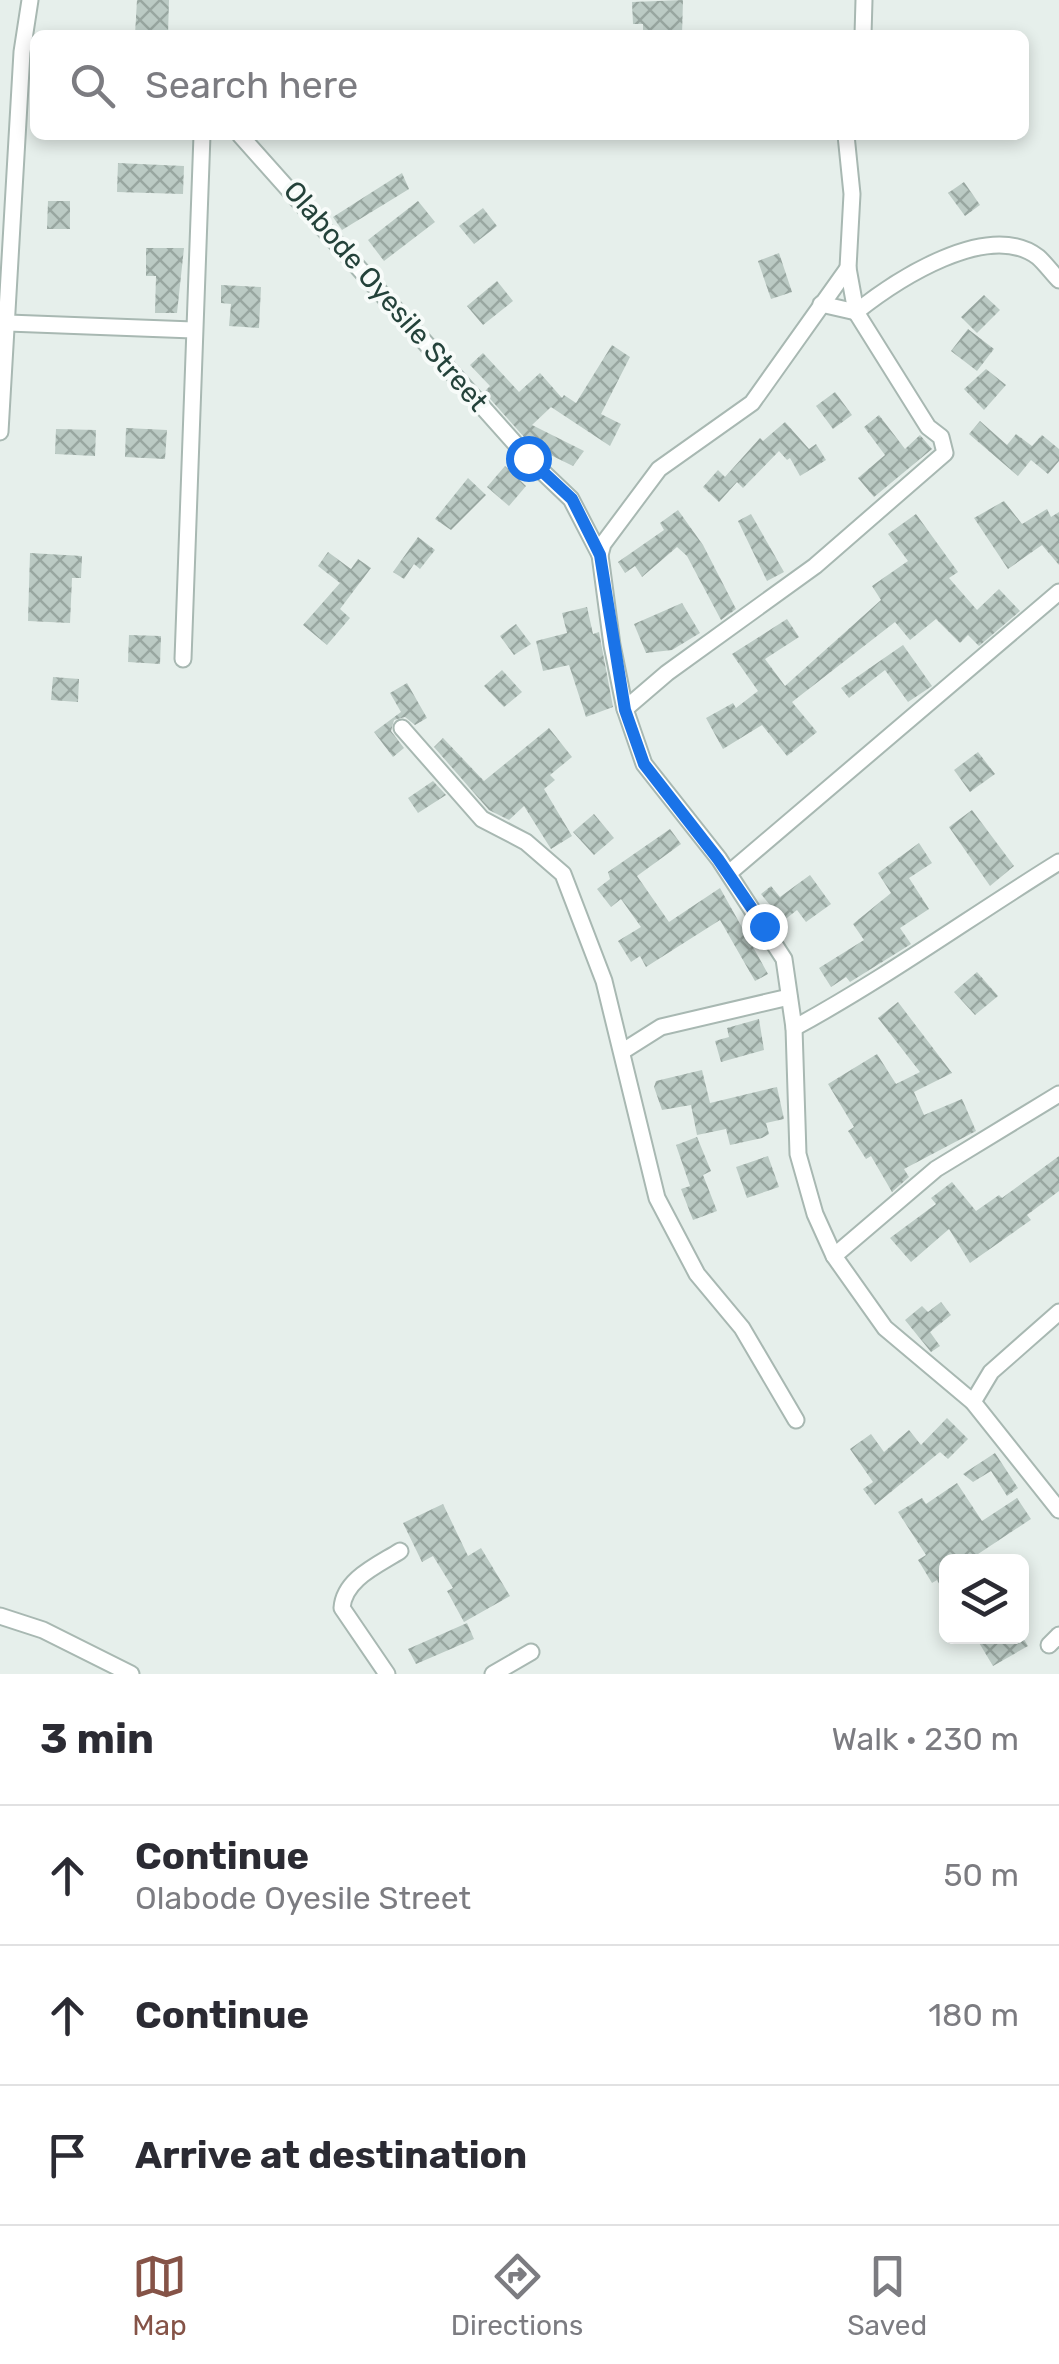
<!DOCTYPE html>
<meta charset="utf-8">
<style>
body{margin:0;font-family:Rubik,sans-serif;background:#f2f2f3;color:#2b2b33}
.controls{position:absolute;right:30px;bottom:30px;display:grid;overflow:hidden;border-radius:15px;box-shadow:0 5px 15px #0003}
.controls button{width:90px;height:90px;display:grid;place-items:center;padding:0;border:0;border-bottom:2px solid #e1e1e2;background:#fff;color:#2b2b33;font:50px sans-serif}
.stop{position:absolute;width:30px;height:30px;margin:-22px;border:8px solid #1a73e8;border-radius:50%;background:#fff}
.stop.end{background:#1a73e8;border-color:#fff;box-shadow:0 2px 10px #0008}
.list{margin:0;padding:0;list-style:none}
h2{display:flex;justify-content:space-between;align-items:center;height:130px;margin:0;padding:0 40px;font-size:42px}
h2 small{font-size:32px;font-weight:400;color:#7c7c81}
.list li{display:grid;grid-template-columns:65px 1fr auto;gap:30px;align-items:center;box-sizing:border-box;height:140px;padding:0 40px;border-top:2px solid #e1e1e2}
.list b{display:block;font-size:38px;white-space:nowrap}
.list p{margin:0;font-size:32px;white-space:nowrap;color:#7c7c81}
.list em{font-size:32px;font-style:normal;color:#7c7c81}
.icon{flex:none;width:55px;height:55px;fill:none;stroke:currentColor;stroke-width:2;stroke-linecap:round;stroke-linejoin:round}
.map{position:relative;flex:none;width:1059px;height:1674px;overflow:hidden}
.search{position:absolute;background:#fff;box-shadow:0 5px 15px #0003;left:30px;right:30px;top:30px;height:110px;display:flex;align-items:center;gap:25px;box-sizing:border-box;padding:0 35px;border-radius:15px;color:#7c7c81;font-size:38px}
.sheet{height:550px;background:#fff}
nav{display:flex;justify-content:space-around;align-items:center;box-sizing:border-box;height:140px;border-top:2px solid #e1e1e2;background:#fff;font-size:28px;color:#7c7c81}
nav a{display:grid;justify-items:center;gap:5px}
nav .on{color:#855347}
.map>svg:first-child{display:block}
.building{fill:url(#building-cross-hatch)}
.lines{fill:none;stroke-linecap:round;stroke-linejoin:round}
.street-casing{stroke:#a8b8b2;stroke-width:19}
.street{stroke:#fff;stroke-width:15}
.route{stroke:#1a73e8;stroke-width:12}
.labels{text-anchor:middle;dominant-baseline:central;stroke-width:8;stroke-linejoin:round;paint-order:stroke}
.street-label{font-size:28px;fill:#24423a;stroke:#f7fbf9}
</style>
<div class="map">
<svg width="1059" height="1674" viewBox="0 0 1059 1674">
<defs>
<pattern id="building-cross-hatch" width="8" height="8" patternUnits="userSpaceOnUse" patternTransform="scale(2.5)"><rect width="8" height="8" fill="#bbcac4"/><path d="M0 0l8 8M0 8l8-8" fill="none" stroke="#98a6a0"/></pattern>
</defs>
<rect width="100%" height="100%" fill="#e6efeb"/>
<g class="building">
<path d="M 137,0 L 169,0 L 168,35 L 135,35 Z"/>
<path d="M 683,0 L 682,35 L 643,35 L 643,24 L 633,24 L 632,2 Z"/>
<path d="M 118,163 L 184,166 L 183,194 L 117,192 Z"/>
<path d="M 402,173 L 409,189 L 342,230 L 333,217 Z"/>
<path d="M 964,182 L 980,205 L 965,216 L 948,193 Z"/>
<path d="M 48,201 L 70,201 L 70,229 L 47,229 Z"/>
<path d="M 418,201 L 435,222 L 384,261 L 368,240 Z"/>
<path d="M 483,208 L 497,226 L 474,244 L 459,226 Z"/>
<path d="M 146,248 L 184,248 L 177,313 L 155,313 L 156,276 L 146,276 Z"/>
<path d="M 779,253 L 792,292 L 771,299 L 758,261 Z"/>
<path d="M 497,281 L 513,301 L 483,325 L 467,306 Z"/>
<path d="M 221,285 L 261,287 L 259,328 L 229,326 L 231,304 L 221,303 Z"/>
<path d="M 984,295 L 1000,310 L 977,333 L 961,317 Z"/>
<path d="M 968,329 L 994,349 L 977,371 L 951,351 Z"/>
<path d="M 612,345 L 630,357 L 601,414 L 621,424 L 610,446 L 551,407 L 532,425 L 584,451 L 573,466 L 532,446 L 484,392 L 490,386 L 470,365 L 483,353 L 519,392 L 540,373 L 562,398 L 564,395 L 576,403 Z"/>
<path d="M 986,369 L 1006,385 L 984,410 L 964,389 Z"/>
<path d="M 835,392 L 852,415 L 833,429 L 816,406 Z"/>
<path d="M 879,415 L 905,449 L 920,435 L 932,449 L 874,497 L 858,478 L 885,455 L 864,427 Z"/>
<path d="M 980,421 L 1007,445 L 1016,434 L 1032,446 L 1042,435 L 1059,449 L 1059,461 L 1048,474 L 1031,460 L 1018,476 L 969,434 Z"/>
<path d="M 785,422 L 809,449 L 816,444 L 826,460 L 800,476 L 790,458 L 787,460 L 779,451 L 743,488 L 737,482 L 719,502 L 703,487 L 718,470 L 725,477 L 760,438 L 763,441 Z"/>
<path d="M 126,428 L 167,430 L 165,459 L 125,457 Z"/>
<path d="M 56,429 L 96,430 L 95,456 L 55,454 Z"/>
<path d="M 505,466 L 526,486 L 509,506 L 487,487 Z"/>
<path d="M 468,478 L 486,495 L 451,530 L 435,519 Z"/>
<path d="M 1004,501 L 1022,524 L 1047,509 L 1051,517 L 1059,512 L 1059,565 L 1042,545 L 1008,569 L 974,518 Z"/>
<path d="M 678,510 L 703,545 L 736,609 L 721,620 L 687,556 L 677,547 L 642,577 L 635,566 L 625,573 L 618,562 L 664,530 L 660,523 Z"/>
<path d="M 751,514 L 784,572 L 767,581 L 738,521 Z"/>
<path d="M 916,514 L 958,572 L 949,578 L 977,610 L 999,589 L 1020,611 L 979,646 L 968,635 L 960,643 L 936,619 L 910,640 L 895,622 L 792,702 L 817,732 L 787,756 L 762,725 L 723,749 L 706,718 L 733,703 L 736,708 L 758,691 L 732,654 L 787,619 L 799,637 L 765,659 L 785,686 L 881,600 L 872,586 L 908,561 L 888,534 Z"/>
<path d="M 418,537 L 435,550 L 420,569 L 414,564 L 404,579 L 393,572 Z"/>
<path d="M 328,552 L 351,569 L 358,559 L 371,568 L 340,609 L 350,618 L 327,645 L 303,625 L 340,583 L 318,566 Z"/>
<path d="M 30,553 L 82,556 L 81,578 L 72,578 L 70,623 L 28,621 Z"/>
<path d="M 682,603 L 700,633 L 672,650 L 646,653 L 634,624 Z"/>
<path d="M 587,607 L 593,634 L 599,632 L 613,707 L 586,717 L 569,665 L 543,671 L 536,641 L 567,633 L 562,613 Z"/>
<path d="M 516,624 L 531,644 L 514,655 L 500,636 Z"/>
<path d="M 129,635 L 161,636 L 160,664 L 128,662 Z"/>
<path d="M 903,645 L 932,686 L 908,702 L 885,670 L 849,698 L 841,688 Z"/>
<path d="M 502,670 L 522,692 L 504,707 L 484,686 Z"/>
<path d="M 53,677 L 79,679 L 78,702 L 51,700 Z"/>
<path d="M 407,683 L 427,718 L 415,725 L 405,717 L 394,720 L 391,731 L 404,748 L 393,757 L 374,732 L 401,712 L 390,693 Z"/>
<path d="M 549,728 L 572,757 L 550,775 L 555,780 L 544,789 L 572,836 L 551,849 L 524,806 L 509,820 L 489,810 L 434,747 L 443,738 L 484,781 Z"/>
<path d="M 978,752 L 995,774 L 970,792 L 954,770 Z"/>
<path d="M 433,781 L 446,795 L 418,813 L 408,798 Z"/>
<path d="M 972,810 L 1014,866 L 990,886 L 949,827 Z"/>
<path d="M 594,814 L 614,838 L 594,855 L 573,832 Z"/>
<path d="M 670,829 L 681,844 L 637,876 L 669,922 L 720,888 L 768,974 L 755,981 L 720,920 L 646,967 L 640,956 L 631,962 L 618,941 L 641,927 L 621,899 L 611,907 L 597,889 L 610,879 L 608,872 Z"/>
<path d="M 919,843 L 932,863 L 909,878 L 929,909 L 900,928 L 911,944 L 850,982 L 846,977 L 831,987 L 819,968 L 864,940 L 853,924 L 891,893 L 878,873 Z"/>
<path d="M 810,875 L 831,904 L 806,922 L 797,910 L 783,921 L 761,894 L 771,886 L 780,897 Z"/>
<path d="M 977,972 L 998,996 L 975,1015 L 954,992 Z"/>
<path d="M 898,1002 L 952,1073 L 914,1092 L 924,1115 L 962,1099 L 976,1131 L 904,1169 L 909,1177 L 892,1192 L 871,1156 L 866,1159 L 848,1131 L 854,1127 L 828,1084 L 877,1054 L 896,1084 L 920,1072 L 878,1018 Z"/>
<path d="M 759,1019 L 764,1050 L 721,1062 L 715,1041 L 729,1037 L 727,1028 Z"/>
<path d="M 702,1070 L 710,1103 L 777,1087 L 784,1119 L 766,1123 L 769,1134 L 762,1138 L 730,1145 L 726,1129 L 697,1135 L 691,1105 L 662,1110 L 654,1087 L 656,1081 Z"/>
<path d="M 697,1137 L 711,1171 L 703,1175 L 717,1211 L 693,1220 L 681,1189 L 690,1186 L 676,1145 Z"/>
<path d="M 768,1156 L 779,1187 L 747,1198 L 736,1167 Z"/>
<path d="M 1059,1156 L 1059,1191 L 1027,1215 L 1031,1220 L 970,1263 L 949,1229 L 911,1262 L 890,1238 L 936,1204 L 931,1198 L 952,1182 L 976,1211 L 999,1195 L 1002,1198 Z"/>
<path d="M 941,1302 L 951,1315 L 930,1332 L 940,1346 L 931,1352 L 905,1320 L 922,1306 L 928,1312 Z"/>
<path d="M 947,1418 L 968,1439 L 948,1459 L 940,1452 L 875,1505 L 863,1489 L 873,1482 L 850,1449 L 871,1434 L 884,1452 L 909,1430 L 921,1445 Z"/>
<path d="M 995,1453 L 1018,1488 L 1007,1496 L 991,1471 L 973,1482 L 963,1474 Z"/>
<path d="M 957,1483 L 982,1521 L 1017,1498 L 1031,1519 L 966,1562 L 946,1562 L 946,1596 L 937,1580 L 932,1583 L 918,1560 L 926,1555 L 898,1512 L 922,1498 L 926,1504 Z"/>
<path d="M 443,1504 L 468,1556 L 481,1548 L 510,1596 L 464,1622 L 447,1591 L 453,1588 L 433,1556 L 422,1562 L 403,1523 Z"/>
<path d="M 467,1623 L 474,1639 L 416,1664 L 408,1649 Z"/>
<path d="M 975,1636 L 1022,1636 L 1028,1646 L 993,1666 Z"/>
</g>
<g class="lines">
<defs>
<g id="street">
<path d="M 863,35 L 864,0"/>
<path d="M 240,135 L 528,458 L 571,499 L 600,555"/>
<path d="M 848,268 L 752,403 L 659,469 L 603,544 L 600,555 L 612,645 L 625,709 L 644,764 L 719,859 L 784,959 L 794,1028 L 798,1154 L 815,1214 L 834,1256 L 885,1328 L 973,1402 L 1059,1510"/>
<path d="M 821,304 L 856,312 C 895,281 988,219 1038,257 C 1045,263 1052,273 1059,280"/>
<path d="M 8,323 L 193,330"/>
<path d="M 0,432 L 22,52 L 30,0"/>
<path d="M 183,659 L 202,135"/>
<path d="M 625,709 L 667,673 L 815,566 L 945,453 L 941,437 L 928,427 L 856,312 L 848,268 L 852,194 L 846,135"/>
<path d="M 402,728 L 482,819 L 526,842 L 563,874 L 604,981 L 657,1198 L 697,1274 L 742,1328 L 796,1420"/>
<path d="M 729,873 L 1059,592"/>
<path d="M 794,1028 C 886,978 970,917 1059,862"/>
<path d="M 623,1051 L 661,1027 L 789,997"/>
<path d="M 834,1256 L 936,1169 L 1059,1094"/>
<path d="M 973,1402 L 991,1372 L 1059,1312"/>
<path d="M 0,1616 L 43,1630 L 131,1674"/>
<path d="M 1049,1645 L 1059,1635"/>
<path d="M 387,1674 L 342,1608 C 344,1579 378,1565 400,1551"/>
<path d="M 493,1674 L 531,1652"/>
</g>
</defs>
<use href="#street" class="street-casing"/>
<use href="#street" class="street"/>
</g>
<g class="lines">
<path class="route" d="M 528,458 L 572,499 L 600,555 L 625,710 L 644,764 L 718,859 L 764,926"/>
</g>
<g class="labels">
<g class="street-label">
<text transform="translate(386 296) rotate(49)">Olabode Oyesile Street</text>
</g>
</g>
</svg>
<div class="controls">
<button><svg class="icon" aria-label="layers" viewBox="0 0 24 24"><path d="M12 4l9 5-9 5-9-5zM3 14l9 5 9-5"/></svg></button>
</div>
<div class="stop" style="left:528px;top:458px"></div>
<div class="stop end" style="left:764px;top:926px"></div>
<div class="search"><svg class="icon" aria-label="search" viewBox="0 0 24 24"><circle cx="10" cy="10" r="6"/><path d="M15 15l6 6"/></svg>Search here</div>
</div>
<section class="sheet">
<h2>3 min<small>Walk · 230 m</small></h2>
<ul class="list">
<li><svg class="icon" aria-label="ahead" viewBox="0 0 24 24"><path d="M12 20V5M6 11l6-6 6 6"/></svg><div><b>Continue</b><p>Olabode Oyesile Street</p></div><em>50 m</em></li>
<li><svg class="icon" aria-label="ahead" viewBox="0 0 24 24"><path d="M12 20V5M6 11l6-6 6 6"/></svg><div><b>Continue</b></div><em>180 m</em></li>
<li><svg class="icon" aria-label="arrive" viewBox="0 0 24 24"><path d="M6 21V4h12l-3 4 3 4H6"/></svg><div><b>Arrive at destination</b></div></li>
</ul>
</section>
<nav>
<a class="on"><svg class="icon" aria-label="map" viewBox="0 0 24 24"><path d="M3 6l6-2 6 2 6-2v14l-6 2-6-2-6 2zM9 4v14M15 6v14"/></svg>Map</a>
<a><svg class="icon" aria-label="directions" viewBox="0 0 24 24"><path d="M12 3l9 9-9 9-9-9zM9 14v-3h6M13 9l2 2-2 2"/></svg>Directions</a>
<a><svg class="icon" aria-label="saved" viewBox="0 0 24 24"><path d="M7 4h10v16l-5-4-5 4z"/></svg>Saved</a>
</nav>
